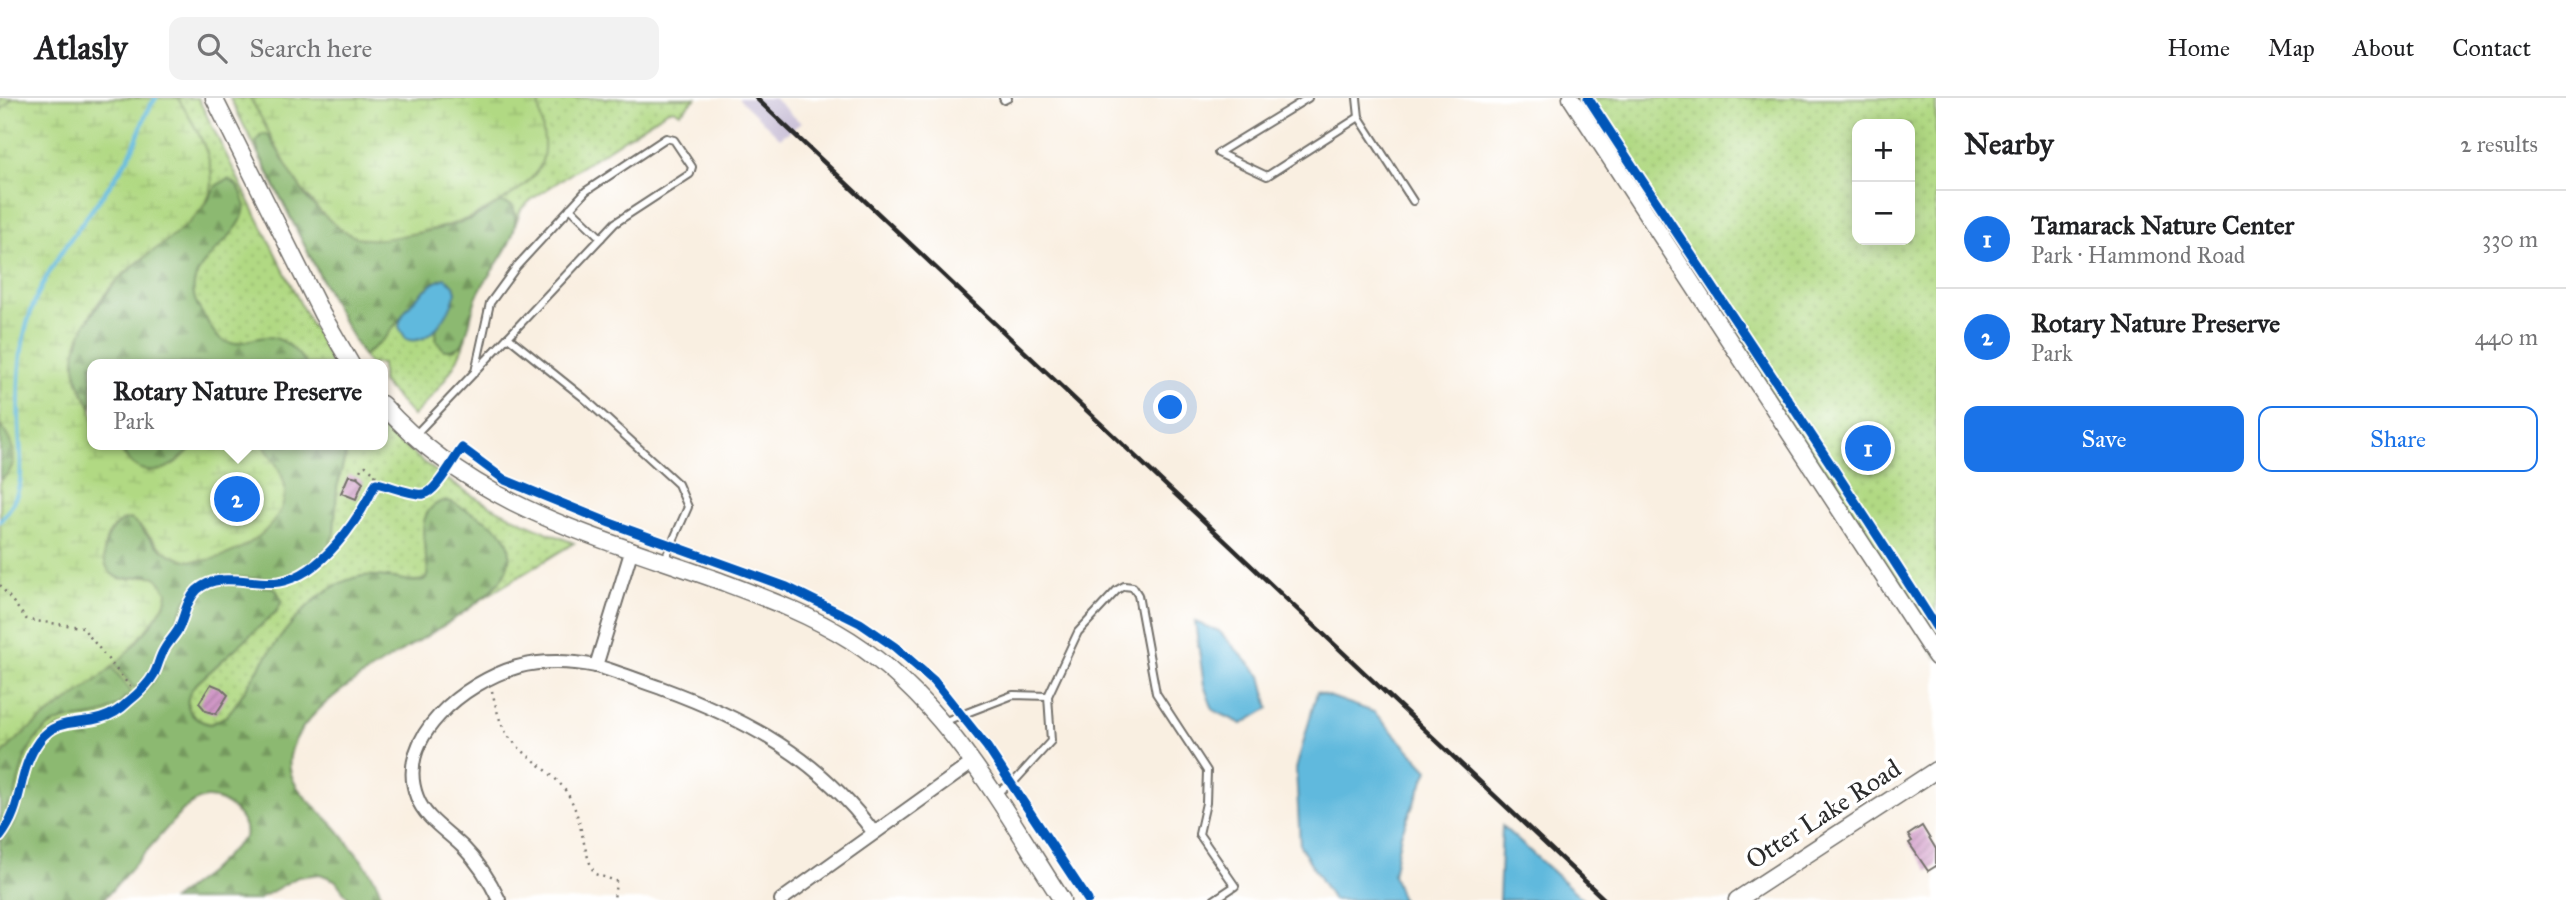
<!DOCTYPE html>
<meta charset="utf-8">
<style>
body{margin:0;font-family:"IM FELL Great Primer",serif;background:#f2f2f2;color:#202124}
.controls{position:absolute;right:21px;top:21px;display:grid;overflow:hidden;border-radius:14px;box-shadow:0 4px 18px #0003}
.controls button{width:63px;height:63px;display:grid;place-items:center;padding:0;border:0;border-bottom:2px solid #e0e0e0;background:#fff;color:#202124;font:35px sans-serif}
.you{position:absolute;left:1171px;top:310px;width:24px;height:24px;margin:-18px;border:5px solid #fff;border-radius:50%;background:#1a73e8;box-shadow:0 0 0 10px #1a73e833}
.badge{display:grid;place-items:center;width:46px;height:46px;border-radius:50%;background:#1a73e8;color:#fff;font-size:23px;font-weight:700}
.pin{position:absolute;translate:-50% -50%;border:4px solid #fff;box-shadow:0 2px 7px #0006}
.popup{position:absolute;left:87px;top:261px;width:301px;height:91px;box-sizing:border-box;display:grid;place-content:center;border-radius:14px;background:#fff;filter:drop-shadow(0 2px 5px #0005);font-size:23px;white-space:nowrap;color:#757577}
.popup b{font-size:26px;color:#202124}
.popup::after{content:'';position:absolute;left:50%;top:100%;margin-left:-14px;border:14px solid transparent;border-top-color:#fff}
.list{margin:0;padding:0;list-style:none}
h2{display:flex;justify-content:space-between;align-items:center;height:91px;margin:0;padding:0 28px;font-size:30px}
h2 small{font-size:23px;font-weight:400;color:#757577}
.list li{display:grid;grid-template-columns:46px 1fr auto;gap:21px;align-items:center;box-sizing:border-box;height:98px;padding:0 28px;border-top:2px solid #e0e0e0}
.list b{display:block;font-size:26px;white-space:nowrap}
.list p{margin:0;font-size:23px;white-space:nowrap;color:#757577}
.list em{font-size:23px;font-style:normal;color:#757577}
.actions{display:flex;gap:14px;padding:21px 28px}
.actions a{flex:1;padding:16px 0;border:2px solid #1a73e8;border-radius:14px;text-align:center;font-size:24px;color:#1a73e8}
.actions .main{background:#1a73e8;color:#fff}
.icon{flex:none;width:38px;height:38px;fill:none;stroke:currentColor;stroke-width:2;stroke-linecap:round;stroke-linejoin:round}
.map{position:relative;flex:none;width:1936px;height:802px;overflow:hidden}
header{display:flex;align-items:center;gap:42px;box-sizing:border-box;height:98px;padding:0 35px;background:#fff;border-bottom:2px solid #e0e0e0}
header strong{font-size:33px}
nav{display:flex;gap:38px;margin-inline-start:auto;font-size:24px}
.search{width:490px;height:63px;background:#f2f2f2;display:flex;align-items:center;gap:18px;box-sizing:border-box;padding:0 24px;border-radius:14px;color:#757577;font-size:26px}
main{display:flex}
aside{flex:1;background:#fff}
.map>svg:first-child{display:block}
.industrial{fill:#c9bfd7}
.green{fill:url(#green-dots);stroke:#6e8257;stroke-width:2;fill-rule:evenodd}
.forest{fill:url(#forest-firs);stroke:#5c724e;stroke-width:2}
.wetland{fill:url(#wetland-marsh);stroke:#6e8257;stroke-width:2}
.water{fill:#60b9dd;stroke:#467284;stroke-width:2}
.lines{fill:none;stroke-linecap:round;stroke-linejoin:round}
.stream{stroke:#60b9dd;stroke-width:4.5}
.building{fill:url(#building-hatch)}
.service-casing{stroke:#73706b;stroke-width:10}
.minor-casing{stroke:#73706b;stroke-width:16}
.tertiary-casing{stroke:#73706b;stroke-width:19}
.path{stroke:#73706b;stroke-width:2.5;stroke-dasharray:2 5;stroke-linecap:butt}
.service{stroke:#fff;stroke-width:6}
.minor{stroke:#fff;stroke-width:12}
.tertiary{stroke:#fff;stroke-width:16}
.rail{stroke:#2b2b2b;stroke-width:4.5}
.cycleway-casing{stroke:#fff;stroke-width:13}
.cycleway{stroke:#0057b8;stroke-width:9}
.labels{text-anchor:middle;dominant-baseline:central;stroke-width:7;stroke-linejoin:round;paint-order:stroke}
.street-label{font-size:26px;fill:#2b2b2b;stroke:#fff}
</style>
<header>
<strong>Atlasly</strong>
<div class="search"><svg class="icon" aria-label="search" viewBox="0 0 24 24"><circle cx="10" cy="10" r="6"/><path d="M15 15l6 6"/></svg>Search here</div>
<nav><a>Home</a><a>Map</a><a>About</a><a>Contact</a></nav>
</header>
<main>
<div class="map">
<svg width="1936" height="802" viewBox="0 0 1936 802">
<defs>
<pattern id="green-dots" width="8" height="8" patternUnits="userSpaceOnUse" patternTransform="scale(1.75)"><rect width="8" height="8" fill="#b1d983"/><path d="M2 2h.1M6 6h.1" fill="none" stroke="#98ba71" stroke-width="1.8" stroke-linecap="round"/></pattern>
<pattern id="forest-firs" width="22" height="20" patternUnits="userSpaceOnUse" patternTransform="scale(1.75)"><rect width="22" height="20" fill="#8cb971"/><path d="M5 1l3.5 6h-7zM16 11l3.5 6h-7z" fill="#73975d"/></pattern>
<pattern id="wetland-marsh" width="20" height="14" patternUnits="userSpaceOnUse" patternTransform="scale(1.75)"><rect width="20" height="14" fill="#b1d983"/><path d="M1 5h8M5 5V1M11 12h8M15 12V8" fill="none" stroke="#98ba71"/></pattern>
<pattern id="building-hatch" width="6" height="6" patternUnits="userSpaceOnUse" patternTransform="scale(1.75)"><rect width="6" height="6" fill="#d096c6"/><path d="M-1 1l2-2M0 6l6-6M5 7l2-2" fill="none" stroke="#a97ba1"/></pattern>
</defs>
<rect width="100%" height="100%" fill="#fff"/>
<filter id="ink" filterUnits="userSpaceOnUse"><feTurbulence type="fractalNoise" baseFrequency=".0143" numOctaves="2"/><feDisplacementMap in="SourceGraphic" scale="14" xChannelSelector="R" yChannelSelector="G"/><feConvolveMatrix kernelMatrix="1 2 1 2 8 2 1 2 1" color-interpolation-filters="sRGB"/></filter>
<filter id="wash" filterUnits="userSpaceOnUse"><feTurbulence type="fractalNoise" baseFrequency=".00686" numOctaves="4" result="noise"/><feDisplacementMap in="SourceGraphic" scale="28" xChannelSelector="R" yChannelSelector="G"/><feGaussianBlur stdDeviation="1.57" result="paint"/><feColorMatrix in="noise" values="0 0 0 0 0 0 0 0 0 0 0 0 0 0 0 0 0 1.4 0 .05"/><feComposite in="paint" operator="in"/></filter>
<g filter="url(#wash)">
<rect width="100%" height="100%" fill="#f9efe1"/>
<path class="industrial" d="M 738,0 L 774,0 L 801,25 L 780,40 Z"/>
<g class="green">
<path d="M 0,0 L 198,0 L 309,223 L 334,266 L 92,266 L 92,347 L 382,347 L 382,327 C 437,383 501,418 574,445 L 464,512 L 495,488 L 0,802 Z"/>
<path d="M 230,0 L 696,0 L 680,15 L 674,11 L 667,13 L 532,101 L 521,111 L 514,130 L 516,117 L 514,111 L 342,222 Z"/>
<path d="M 1572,0 L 1936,0 L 1936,559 ZM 1857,26 L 1910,26 L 1910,142 L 1857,142 Z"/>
<path d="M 402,217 L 400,224 L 434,232 L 441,223 L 436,231 L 447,252 L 457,251 L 466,239 C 457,271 436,295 413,318 L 382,284 L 382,266 L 369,266 L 363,258 L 387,238 Z"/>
</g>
<g class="forest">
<path d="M 265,36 L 269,38 L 308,102 L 346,134 L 418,135 L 441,130 L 471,121 L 501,104 L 512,107 C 526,138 490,170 478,196 C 470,212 471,233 461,248 L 452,252 L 444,252 L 436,242 L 436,231 L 456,194 L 454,187 L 445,180 C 420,188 405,216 389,235 C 382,244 372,251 363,258 L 338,214 L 259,56 L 256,44 L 261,37 Z"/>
<path d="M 228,81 C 235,84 239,88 242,96 C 259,136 187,156 194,197 C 195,205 201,214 206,221 C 210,228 214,237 222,242 C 246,257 269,213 306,266 L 92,266 L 92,310 L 81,292 L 74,266 L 75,253 L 84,228 L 116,183 L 183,128 L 207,104 L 217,87 Z"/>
<path d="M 0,327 C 14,344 22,368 0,382 Z"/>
<path d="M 116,347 L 193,347 C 181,364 156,383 135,368 C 127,362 122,354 116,347 Z"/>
<path d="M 263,347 L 348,347 L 337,390 L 334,436 L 329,448 L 308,469 L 288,478 L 266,481 L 222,479 L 199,486 L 186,502 L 176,528 L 160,550 L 151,575 L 138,590 L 134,590 L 115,566 L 148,531 L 165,505 L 148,476 C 139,478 129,482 120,480 C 93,474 103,422 131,421 C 143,429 149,443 162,451 C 212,484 247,439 282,408 L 285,388 Z"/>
<path d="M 443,403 L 452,404 C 466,413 497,425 505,439 C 514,452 509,471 500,483 C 456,537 302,588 290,658 C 285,689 315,707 333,727 C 344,739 353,752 363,764 C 371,775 381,788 381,802 L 350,802 L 335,782 L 320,776 L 298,779 L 257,802 L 172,802 L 208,775 L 245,739 C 249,720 225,699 206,700 C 197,701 189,707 182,713 L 103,802 L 0,802 L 0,744 L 16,721 L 21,706 L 28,670 L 47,638 L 59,629 L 98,624 L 111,620 L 139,599 L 154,582 L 166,555 L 181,533 L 193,503 L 205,490 L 224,485 L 272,489 L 277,493 L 282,503 L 276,514 L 194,588 C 181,606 189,622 211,626 L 226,618 L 233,610 C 264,565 302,489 362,478 C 382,474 412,488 426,481 L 428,474 C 426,450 412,413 443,403 Z"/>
<path d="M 112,569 L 130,592 L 131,596 C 121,605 112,613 99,617 C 81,622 62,618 46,631 C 12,659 24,700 0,734 L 0,659 C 31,622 75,600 112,569 Z"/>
</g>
<g class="wetland">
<path d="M 13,0 L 178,0 C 193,25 212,53 212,84 C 212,120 151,151 126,174 C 106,192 86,218 78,244 C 72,261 75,280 83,295 C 86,300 90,305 91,309 C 95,320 92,336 92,347 L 116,347 C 121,354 127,362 135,368 C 156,383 181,364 193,347 L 263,347 C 272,359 283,374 285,390 C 288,432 223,469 186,462 C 157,456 152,435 131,421 C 107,421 94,461 113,477 C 125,487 143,474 156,479 L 167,494 C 166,507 158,517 150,527 C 133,550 112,571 89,588 C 58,611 25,629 0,659 L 0,382 C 22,368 14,344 0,327 L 0,13 Z"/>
<path d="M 250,0 L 538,0 C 539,22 550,47 540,68 C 532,83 519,92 505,101 C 472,122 445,130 406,137 C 384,141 364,146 344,133 C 296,102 278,47 250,0 Z"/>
</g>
<g class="water">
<path d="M 445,180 L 454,187 L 456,194 C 451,213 430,250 406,241 L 399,229 C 400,212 429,185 445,180 Z"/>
<path d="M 1195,524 L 1219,533 L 1261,578 L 1269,610 L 1242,626 L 1213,612 L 1204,587 Z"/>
<path d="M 1317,594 L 1374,614 L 1428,672 L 1401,736 L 1393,777 L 1402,802 L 1333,802 L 1300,748 L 1296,671 Z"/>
<path d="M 1502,728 L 1584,802 L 1499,802 Z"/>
</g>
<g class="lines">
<path class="stream" d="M 0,423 C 29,391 20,366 19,327 C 18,295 18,258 27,226 C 45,161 95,115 129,58 C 140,39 142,17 156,0"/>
</g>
<g id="blocks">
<g class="building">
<path d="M 349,377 L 357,379 L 363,384 L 356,401 L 341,395 Z"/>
<path d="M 211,586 L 221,590 L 228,597 L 216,616 L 206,613 L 199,605 Z"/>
<path d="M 1922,728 L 1936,751 L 1936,768 L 1928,773 L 1909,745 L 1912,743 L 1908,737 Z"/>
</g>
</g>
</g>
<g filter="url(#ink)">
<use href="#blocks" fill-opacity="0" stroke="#73706b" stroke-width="2"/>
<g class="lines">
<defs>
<g id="service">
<path d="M 1003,0 L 1004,2 L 1008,0"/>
<path d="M 1308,0 L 1218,55 L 1267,78 L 1359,19 L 1413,103"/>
<path d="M 1357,0 L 1359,19"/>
<path d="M 570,110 L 601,140"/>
<path d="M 475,274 L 490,205 L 517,168 L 586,93 L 666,40 L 674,42 L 692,69 L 690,76 L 615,125 L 508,239"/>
<path d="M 414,338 L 508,239 L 584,300 L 678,386 L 688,409 L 665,461"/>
<path d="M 943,624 L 1013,597 L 1048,598 L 1078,534 L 1117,492 L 1124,488 L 1133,489 L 1138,497 L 1156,595 L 1207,673 L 1206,705 L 1199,736 L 1235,788 L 1214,802"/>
<path d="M 996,694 L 1012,686 L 1051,643 L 1048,598"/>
</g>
<g id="minor">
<path d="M 632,451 L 596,568 C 618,574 640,583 661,590 C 748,622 818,659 874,735"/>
<path d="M 499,802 C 490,783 478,764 463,749 C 447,733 425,721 417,699 C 394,639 466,584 517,569 C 543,562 569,563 596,568"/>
<path d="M 781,802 L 972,665"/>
</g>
<g id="tertiary">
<path d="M 214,0 L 322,216 L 351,266"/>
<path d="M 1571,0 L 1936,559"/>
<path d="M 382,306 C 474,409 595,438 720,483 C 765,500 809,516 850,542 C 947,604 1001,708 1062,802"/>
<path d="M 1737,802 L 1936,672"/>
</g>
</defs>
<use href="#service" class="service-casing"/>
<use href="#minor" class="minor-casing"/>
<use href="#tertiary" class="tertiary-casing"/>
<g class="path">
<path d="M 357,379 L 362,369 L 366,368 L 375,375 L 376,385"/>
<path d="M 0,487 L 27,522 L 82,529 L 136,596"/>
<path d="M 492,593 C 496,608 499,626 509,639 C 526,660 552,672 567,695 C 583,719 581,751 595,776 L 616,783 L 614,802"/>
</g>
<use href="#service" class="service"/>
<use href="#minor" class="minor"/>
<use href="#tertiary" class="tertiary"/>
<path class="rail" d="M 756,0 L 1605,802"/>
<defs>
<g id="cycleway">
<path d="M 1588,0 C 1703,177 1823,350 1936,529"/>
<path d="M 0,739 C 25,707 16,675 39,643 C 56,620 78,627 101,620 C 112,617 121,611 128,604 C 138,596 148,587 154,576 C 158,569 159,560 164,552 C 168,544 175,538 179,530 C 185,517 186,503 197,492 C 219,472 253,488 279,484 C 322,477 359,421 376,385 C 388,387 413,398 424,396 C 436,395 454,360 462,350 L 505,382 L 610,425 L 787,489 L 860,525 L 895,549 L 934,583 L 987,649 L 1088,802"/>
</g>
</defs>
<use href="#cycleway" class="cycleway-casing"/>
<use href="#cycleway" class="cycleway"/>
</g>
</g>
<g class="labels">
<g class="street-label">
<text transform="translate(1823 716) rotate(-33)">Otter Lake Road</text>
</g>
</g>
</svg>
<div class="controls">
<button>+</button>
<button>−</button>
</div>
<div class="you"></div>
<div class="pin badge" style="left:1868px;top:350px">1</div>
<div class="pin badge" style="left:237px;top:401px">2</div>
<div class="popup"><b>Rotary Nature Preserve</b>Park</div>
</div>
<aside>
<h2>Nearby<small>2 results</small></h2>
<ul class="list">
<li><span class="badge">1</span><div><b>Tamarack Nature Center</b><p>Park · Hammond Road</p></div><em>330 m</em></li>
<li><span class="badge">2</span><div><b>Rotary Nature Preserve</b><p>Park</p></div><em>440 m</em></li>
</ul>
<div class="actions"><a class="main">Save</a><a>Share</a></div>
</aside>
</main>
